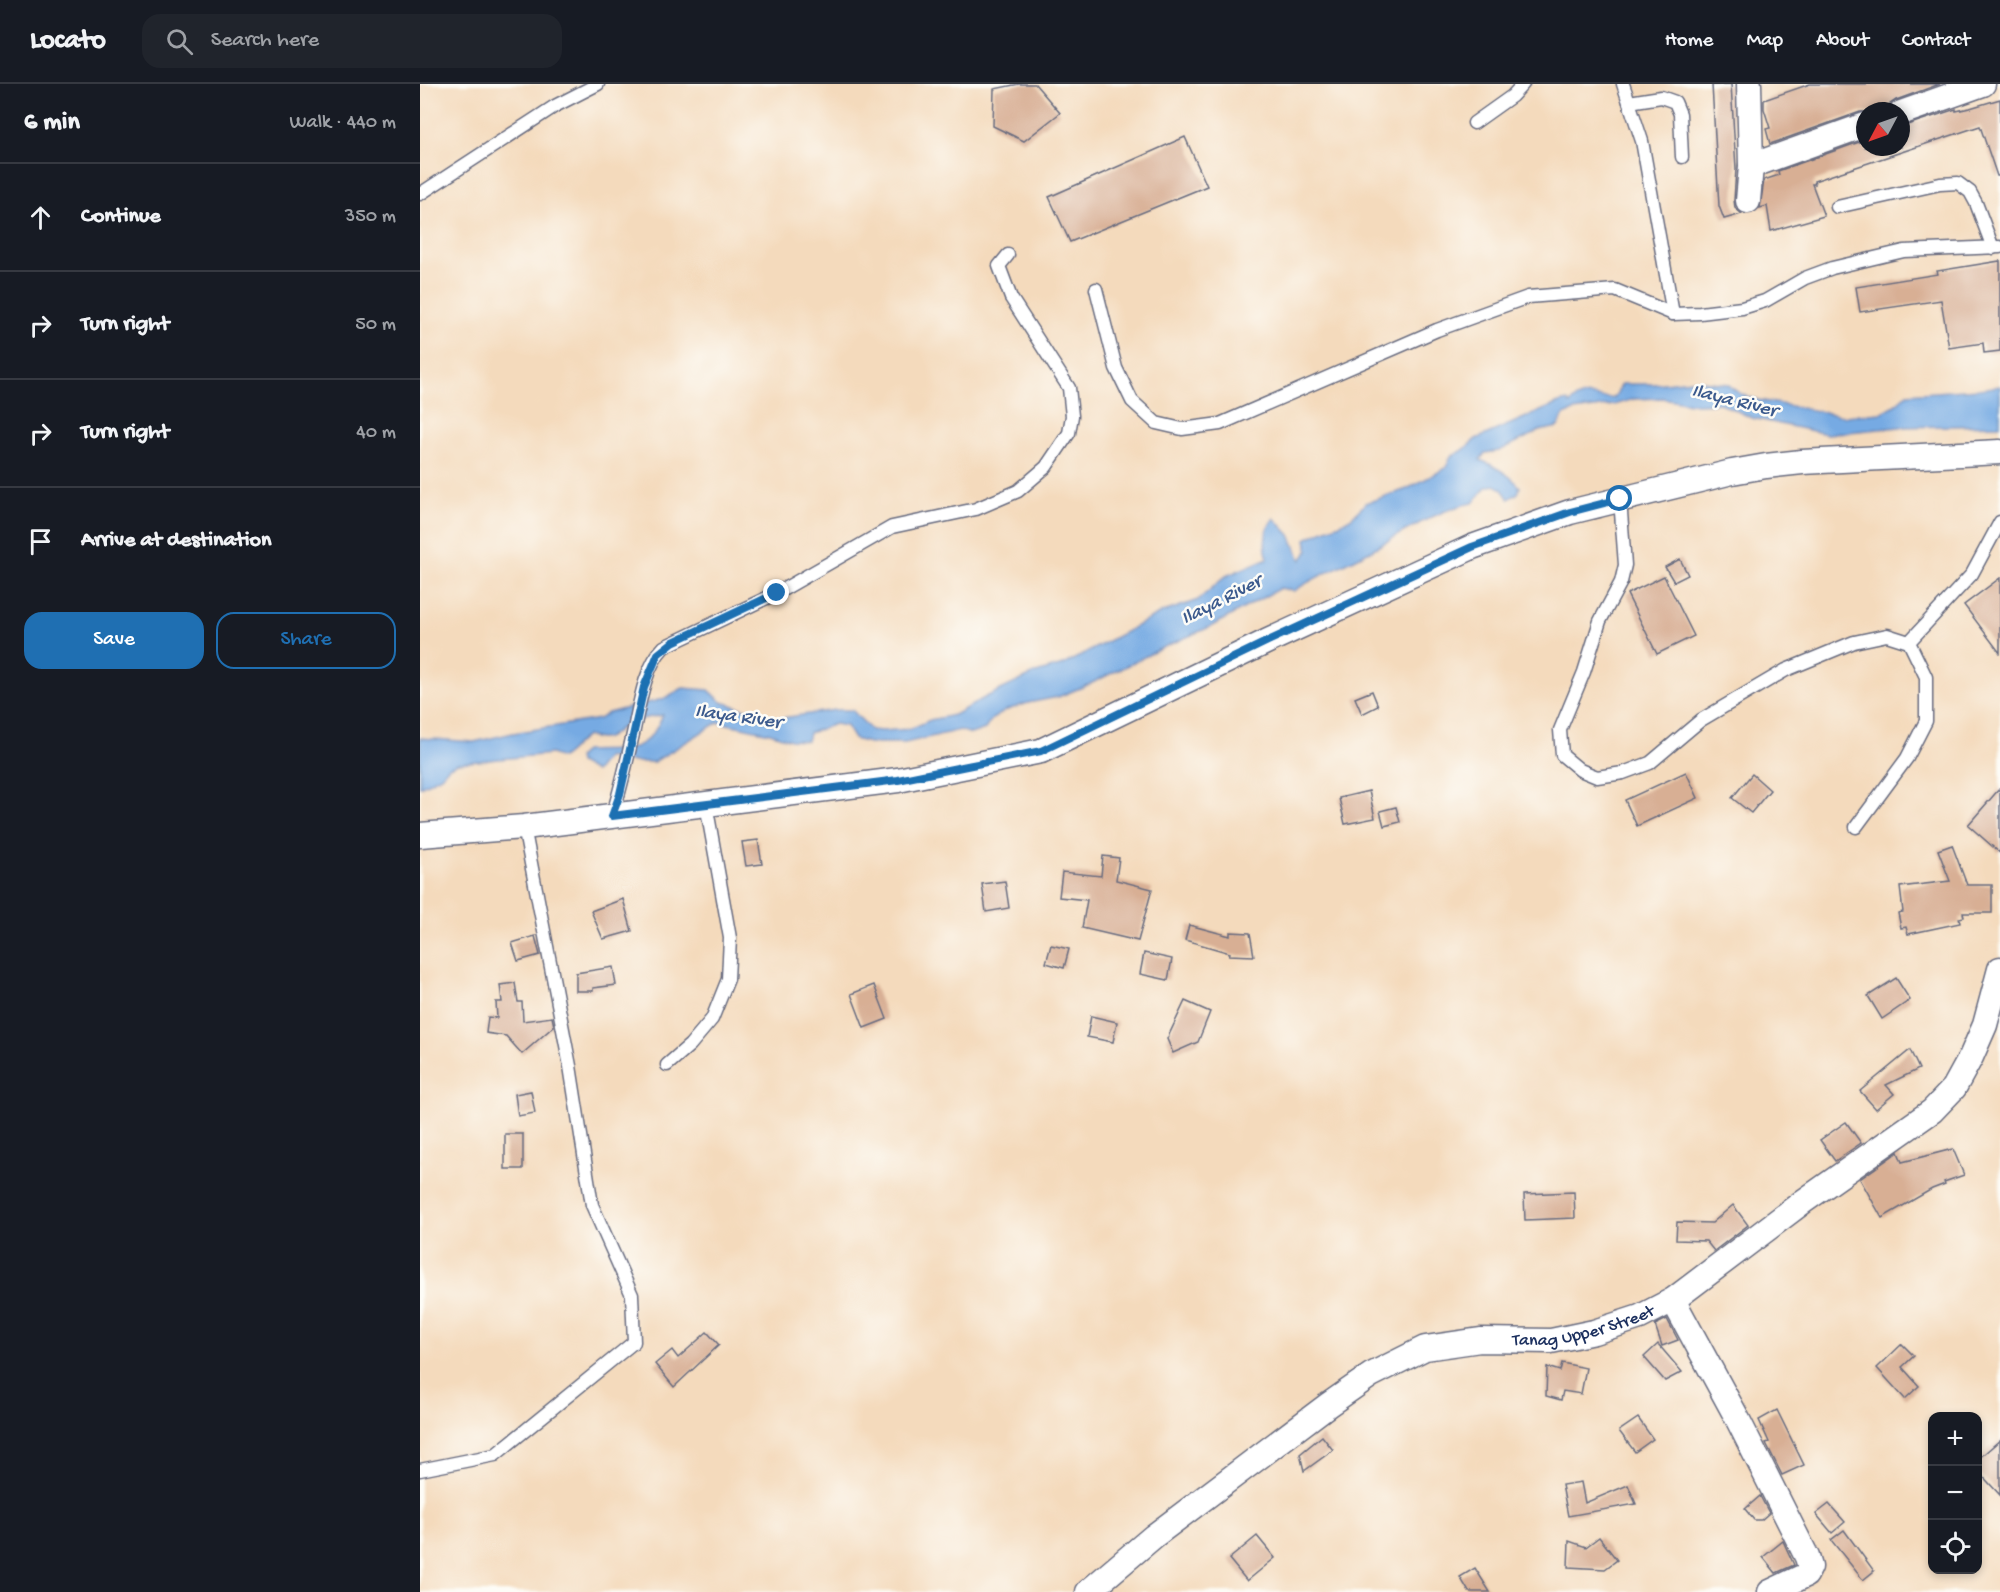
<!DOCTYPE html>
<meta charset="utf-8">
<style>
body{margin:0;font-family:"Gochi Hand",sans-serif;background:#20242c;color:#f1f3f6}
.controls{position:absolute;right:18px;bottom:18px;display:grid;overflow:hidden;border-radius:12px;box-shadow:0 3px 9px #0003}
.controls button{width:54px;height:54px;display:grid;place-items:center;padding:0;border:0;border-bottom:2px solid #363941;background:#171b24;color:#f1f3f6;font:30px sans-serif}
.compass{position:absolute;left:1436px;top:18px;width:54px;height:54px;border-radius:50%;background:#171b24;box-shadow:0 3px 9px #0003;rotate:229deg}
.stop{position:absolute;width:18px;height:18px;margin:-14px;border:4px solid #1f6fb2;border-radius:50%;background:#fff}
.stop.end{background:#1f6fb2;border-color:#fff;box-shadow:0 2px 6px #0008}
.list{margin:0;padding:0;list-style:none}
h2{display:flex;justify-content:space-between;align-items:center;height:78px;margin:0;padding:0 24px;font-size:26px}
h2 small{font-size:20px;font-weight:400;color:#9ea1a6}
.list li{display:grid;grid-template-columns:39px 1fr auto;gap:18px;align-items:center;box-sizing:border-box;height:108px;padding:0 24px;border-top:2px solid #363941}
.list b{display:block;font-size:22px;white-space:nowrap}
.list em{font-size:20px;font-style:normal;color:#9ea1a6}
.actions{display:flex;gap:12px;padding:18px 24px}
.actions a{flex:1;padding:14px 0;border:2px solid #1f6fb2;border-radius:18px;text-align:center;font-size:21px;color:#1f6fb2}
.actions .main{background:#1f6fb2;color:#fff}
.icon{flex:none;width:33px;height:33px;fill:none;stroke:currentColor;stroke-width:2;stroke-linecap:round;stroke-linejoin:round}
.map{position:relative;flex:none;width:1580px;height:1508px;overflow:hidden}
header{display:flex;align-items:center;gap:36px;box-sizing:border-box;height:84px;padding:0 30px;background:#171b24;border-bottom:2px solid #363941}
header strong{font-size:28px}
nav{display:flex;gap:33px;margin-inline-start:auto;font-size:21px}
.search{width:420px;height:54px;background:#20242c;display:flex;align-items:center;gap:15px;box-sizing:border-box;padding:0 21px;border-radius:18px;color:#9ea1a6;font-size:22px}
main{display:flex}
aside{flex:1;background:#171b24}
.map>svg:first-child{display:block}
.water{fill:#76aae3;stroke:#486ca0;stroke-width:1.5}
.building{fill:#d8af94}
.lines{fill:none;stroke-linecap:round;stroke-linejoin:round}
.lane-casing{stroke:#676b7f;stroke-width:15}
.street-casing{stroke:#676b7f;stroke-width:27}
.lane{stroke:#fff;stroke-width:12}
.street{stroke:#fff;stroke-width:24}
.route{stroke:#1f6fb2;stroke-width:8}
.labels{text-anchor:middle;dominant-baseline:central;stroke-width:5;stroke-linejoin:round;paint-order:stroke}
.street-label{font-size:18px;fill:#1b2f5e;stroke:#fdfcf7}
.water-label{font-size:20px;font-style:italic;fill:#3b5a8d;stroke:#fdfcf7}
</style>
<header>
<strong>Locato</strong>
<div class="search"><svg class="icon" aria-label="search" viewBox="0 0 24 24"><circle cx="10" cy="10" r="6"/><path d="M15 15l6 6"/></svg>Search here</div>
<nav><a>Home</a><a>Map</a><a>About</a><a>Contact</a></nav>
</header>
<main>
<aside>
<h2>6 min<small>Walk · 440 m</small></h2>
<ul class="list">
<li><svg class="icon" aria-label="ahead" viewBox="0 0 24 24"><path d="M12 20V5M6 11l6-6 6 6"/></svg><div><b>Continue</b></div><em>350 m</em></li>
<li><svg class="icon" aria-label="right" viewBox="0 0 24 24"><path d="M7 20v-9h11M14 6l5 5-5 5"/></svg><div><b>Turn right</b></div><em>50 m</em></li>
<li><svg class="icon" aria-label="right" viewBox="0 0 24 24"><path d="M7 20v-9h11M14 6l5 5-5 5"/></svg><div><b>Turn right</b></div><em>40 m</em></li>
<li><svg class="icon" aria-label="arrive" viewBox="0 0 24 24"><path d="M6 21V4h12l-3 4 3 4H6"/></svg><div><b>Arrive at destination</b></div></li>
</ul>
<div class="actions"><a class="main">Save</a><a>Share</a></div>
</aside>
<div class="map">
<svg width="1580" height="1508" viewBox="0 0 1580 1508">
<rect width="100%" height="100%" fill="#fdfcf7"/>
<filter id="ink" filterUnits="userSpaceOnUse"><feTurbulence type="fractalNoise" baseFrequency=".0167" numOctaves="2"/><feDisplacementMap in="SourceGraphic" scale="12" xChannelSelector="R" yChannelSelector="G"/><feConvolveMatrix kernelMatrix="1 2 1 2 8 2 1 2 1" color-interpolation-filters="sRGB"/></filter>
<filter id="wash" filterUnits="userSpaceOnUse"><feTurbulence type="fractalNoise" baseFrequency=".008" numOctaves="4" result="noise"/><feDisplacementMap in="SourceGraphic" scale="24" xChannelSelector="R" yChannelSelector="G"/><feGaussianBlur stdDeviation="1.35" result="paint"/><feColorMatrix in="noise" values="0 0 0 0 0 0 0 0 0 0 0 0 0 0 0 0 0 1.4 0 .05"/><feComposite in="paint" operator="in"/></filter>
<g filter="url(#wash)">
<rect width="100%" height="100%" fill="#f4dabc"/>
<path class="water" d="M 1272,296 L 1308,300 C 1316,309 1326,313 1338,316 L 1424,332 L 1461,329 L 1475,321 L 1487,310 L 1559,305 L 1580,302 L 1580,341 L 1480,343 L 1407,350 L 1332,334 L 1300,319 L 1276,320 L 1242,314 L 1214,315 L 1194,321 L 1154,327 L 1144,331 L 1138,343 L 1119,347 L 1079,367 L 1065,369 L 1060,376 C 1074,381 1090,391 1100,403 L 1098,409 L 1089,415 L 1081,404 L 1075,401 L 1066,403 L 1053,419 C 1021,423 973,455 944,470 C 920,483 896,492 874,507 L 860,504 L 792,542 L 744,563 L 670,600 L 638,613 L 608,619 L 587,626 L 572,635 L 565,645 L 551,650 L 540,646 L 485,659 L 449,659 L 434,655 L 426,642 L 415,640 L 389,649 L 387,657 L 371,656 L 350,649 L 298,638 L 234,678 L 214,678 L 187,673 L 175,688 L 159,679 L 158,674 L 164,667 C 201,665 226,673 243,631 C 232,633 220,634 210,639 C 190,647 193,661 167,652 C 156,658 152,668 141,674 L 131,670 L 38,679 L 29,683 L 21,692 L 0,703 L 0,654 L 54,658 L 93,649 L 179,635 L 188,629 L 243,615 L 263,604 L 289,606 L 302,618 L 356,635 L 415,626 L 432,626 L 451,646 L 462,647 L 490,645 L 510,636 L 534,631 L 566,613 L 616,589 L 643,581 L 741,529 L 778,516 L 806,492 L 848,474 C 843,461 845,445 854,434 L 870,451 L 881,476 L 888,467 L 886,455 L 904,446 L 920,440 L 932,433 L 946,419 L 987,405 L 1026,384 L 1031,372 L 1042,367 L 1056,355 L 1139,319 L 1148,317 L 1150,320 C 1162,304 1179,316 1194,314 L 1202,300 L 1235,300 Z"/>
<g id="blocks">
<g class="building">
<path d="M 599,0 L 615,0 L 640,29 L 604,57 L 573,42 L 574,5 Z"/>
<path d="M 1311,0 L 1316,85 L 1314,116 L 1315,124 L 1322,130 L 1304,135 L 1299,122 L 1292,1 Z"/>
<path d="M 1390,0 L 1520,0 L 1476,16 L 1470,20 L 1467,27 L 1440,28 L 1350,60 L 1346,45 L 1350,44 L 1344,25 L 1344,16 Z"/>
<path d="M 1580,15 L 1580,92 L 1577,92 L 1560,42 L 1394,97 L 1395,100 L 1392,100 L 1404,132 L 1351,147 L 1347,122 L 1340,124 L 1344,96 L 1359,91 L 1358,87 L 1445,56 L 1445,63 L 1481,63 L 1481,43 L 1536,25 L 1536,27 L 1550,24 Z"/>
<path d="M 765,53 L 787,102 L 650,158 L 629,113 Z"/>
<path d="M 1580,177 L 1580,267 L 1564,269 L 1563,259 L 1529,264 L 1521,216 L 1440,228 L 1436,203 L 1518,190 L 1517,187 Z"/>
<path d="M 1260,475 L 1268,491 L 1254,498 L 1245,483 Z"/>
<path d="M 1244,492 L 1274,552 L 1237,570 L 1207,510 Z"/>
<path d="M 1580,494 L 1580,569 L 1544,521 Z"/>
<path d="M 952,607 L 958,622 L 942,630 L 935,614 Z"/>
<path d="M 1266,688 L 1278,714 L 1217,742 L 1205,716 Z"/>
<path d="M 1332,690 L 1350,706 L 1331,729 L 1312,714 Z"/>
<path d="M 1580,704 L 1580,769 L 1548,741 Z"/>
<path d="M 949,707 L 955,734 L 925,740 L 919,714 Z"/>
<path d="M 976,723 L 980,738 L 964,742 L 960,727 Z"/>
<path d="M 338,756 L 342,780 L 326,782 L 322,758 Z"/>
<path d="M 1532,761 L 1547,801 L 1572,801 L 1572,829 L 1543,829 L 1544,833 L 1539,834 L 1540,839 L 1488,850 L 1486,843 L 1481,844 L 1478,829 L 1483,828 L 1480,803 L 1530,797 L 1518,766 Z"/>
<path d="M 683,772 L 699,774 L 696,796 L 732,805 L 718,857 L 662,844 L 667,816 L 639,813 L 642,788 L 681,792 Z"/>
<path d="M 585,797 L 589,824 L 566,828 L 562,800 Z"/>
<path d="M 203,815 L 212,847 L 183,855 L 171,827 Z"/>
<path d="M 769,841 L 810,852 L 810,848 L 830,849 L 834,872 L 809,871 L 810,869 L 765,856 Z"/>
<path d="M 115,852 L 120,871 L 98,877 L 92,859 Z"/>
<path d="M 631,861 L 649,865 L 644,884 L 626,879 Z"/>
<path d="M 724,869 L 752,875 L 748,896 L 720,890 Z"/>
<path d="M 193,883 L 196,901 L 173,904 L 173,907 L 156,907 L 156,889 Z"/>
<path d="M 1476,894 L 1490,916 L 1462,935 L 1448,912 Z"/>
<path d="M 95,899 L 98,918 L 102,918 L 103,937 L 132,933 L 134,942 L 102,970 L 86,952 L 66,949 L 68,933 L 77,934 L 76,918 L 82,918 L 80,901 Z"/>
<path d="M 454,901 L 467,935 L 444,944 L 431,910 Z"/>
<path d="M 765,917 L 790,928 L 778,958 L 753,969 L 747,955 Z"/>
<path d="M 671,932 L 697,938 L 693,958 L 667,953 Z"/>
<path d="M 1490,966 L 1499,985 L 1466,1001 L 1474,1010 L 1456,1025 L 1440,1007 Z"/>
<path d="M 111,1007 L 115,1029 L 98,1032 L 95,1010 Z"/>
<path d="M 1426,1038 L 1441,1059 L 1415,1077 L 1400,1056 Z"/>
<rect x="85" y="1050" width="18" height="35"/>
<path d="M 1533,1065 L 1544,1091 L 1524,1098 L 1525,1100 L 1512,1105 L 1462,1134 L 1440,1095 L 1478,1068 L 1482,1078 Z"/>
<path d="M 1154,1108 L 1155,1134 L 1105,1136 L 1104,1110 Z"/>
<path d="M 1313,1121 L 1328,1141 L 1294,1167 L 1286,1157 L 1256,1156 L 1257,1138 L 1292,1139 Z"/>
<path d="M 1247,1235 L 1258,1256 L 1242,1262 L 1235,1241 Z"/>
<path d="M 287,1248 L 299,1261 L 254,1303 L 235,1280 L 252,1266 L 258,1274 Z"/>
<path d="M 1238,1260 L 1262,1288 L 1245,1297 L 1224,1273 Z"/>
<path d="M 1482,1260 L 1494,1272 L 1482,1283 L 1499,1302 L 1485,1315 L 1457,1284 Z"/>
<path d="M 1142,1279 L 1166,1284 L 1161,1310 L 1143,1307 L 1141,1316 L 1126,1312 L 1127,1283 L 1140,1287 Z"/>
<path d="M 1357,1326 L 1384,1381 L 1362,1391 L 1346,1359 L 1349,1358 L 1339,1336 Z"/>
<path d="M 1218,1334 L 1233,1355 L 1215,1368 L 1199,1347 Z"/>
<path d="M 902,1352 L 913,1366 L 884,1387 L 880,1370 Z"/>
<path d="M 1580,1356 L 1580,1411 L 1557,1386 L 1557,1376 Z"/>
<path d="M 1161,1398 L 1165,1419 L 1208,1401 L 1216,1420 L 1148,1432 L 1142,1401 Z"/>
<path d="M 1340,1412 L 1349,1429 L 1341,1436 L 1334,1436 L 1325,1425 Z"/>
<path d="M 1409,1420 L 1425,1438 L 1412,1449 L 1396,1430 Z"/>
<path d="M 1424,1446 L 1454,1487 L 1443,1496 L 1411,1456 Z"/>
<path d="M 837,1452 L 855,1474 L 827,1497 L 809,1475 Z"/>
<path d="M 1179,1453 L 1197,1476 L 1185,1485 L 1148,1483 L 1149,1457 L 1166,1463 Z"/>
<path d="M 1363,1457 L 1374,1481 L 1356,1489 L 1343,1473 Z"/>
<path d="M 1055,1484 L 1070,1508 L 1049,1508 L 1040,1493 Z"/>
</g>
</g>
</g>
<g filter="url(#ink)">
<use href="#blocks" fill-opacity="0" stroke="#676b7f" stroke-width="1.5"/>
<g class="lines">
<defs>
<g id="lane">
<path d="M 1203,0 L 1222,57 L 1253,230"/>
<path d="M 1209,18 L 1241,13 L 1255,18 L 1260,30 L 1262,73"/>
<path d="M 1054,39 L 1092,12 L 1103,0"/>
<path d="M 0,110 L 135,22 L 178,0"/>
<path d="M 1417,123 L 1520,100 L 1538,99 L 1550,108 L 1556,119 L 1573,164"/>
<path d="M 676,205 L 696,284 L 712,317 L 736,339 L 762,345 L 800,340 L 1017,246 L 1108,213 L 1195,206 L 1253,230 L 1280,229 L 1322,224 L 1345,217 L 1385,194 L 1412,184 L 1484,167 L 1580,163"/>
<path d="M 1200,415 L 1205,481 L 1201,498 L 1180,537 L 1164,588 L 1140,646 L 1142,671 L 1160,686 L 1177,693 L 1203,689 L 1230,679 L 1281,636 L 1366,586 L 1434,558 L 1467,551 L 1489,558 L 1506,593 L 1506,637 L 1487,674 L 1436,743"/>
<path d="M 1489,558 L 1552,490 L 1580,438"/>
<path d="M 192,732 C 201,705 207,677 213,650 C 219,623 224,583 244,563 L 357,509 L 472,443 L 556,425 L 598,407 L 626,383 L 649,349 L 652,332 L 649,304 L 591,214 L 579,182 L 588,171"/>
<path d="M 247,981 L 270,961 L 292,935 L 308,895 L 310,854 L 286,720"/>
<path d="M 0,1386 L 75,1371 L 214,1258 L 212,1211 L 172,1121 L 150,982 L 104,743"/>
</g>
<g id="street">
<path d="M 1481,29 L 1563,0"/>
<path d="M 1331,82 L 1445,41"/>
<path d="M 1328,117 L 1331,82 L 1329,0"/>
<path d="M 0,751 L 104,743 L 478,696 L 621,667 L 848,557 L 1052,463 L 1150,428 L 1312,388 L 1346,382 L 1382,378 L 1580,368"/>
<path d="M 1253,1216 L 1315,1330 L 1387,1473 L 1390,1483 L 1386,1491 L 1350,1508"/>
<path id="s1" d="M 668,1508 L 734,1452 L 908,1321 L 951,1291 L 1005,1264 L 1060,1256 L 1131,1257 L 1174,1248 L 1220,1233 L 1253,1216 L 1384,1117 L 1512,1027 L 1534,1004 L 1551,973 L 1565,941 L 1580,885"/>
</g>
</defs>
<use href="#lane" class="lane-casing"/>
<use href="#street" class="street-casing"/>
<use href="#lane" class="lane"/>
<use href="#street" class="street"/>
</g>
</g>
<g class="lines" filter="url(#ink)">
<path class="route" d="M 357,509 L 253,558 L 238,570 L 224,603 L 200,710 L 192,732 L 478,696 L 621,667 L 848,557 L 1052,463 L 1150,428 L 1200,415"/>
</g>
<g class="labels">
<g class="street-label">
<text stroke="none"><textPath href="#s1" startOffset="578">Tanag Upper Street</textPath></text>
</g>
<g class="water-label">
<text transform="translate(1314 318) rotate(14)">Ilaya River</text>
<text transform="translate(802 517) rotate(-27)">Ilaya River</text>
<text transform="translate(318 634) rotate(8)">Ilaya River</text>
</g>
</g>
</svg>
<div class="controls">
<button>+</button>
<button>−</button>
<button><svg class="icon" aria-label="locate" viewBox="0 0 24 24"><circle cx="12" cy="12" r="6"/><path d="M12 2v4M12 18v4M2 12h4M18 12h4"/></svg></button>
</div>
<svg class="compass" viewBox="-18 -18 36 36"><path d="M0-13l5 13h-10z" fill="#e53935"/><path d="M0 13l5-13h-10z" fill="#9ea1a6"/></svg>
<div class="stop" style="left:1200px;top:415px"></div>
<div class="stop end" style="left:357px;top:509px"></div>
</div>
</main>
